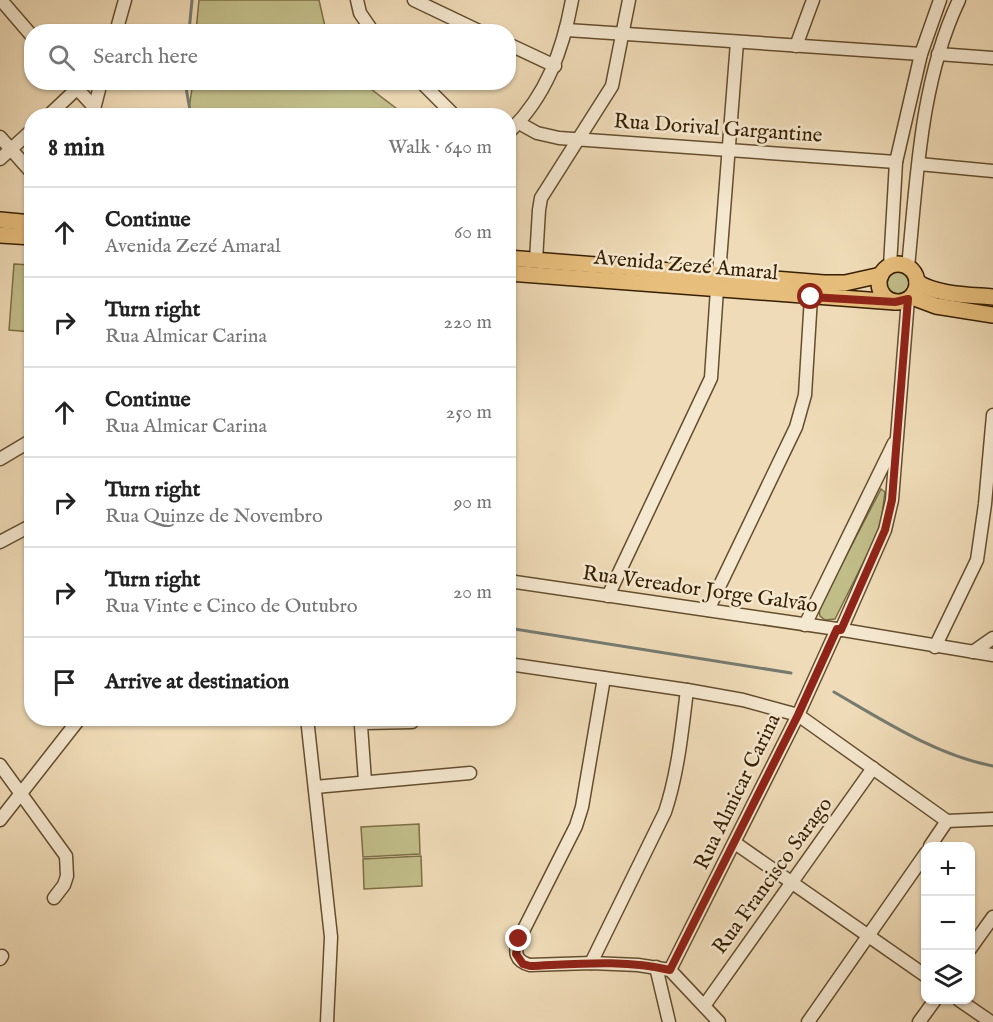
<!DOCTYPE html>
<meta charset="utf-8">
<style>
body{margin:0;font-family:"IM FELL English",serif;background:#f6f6f6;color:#222}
.controls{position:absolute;right:18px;bottom:18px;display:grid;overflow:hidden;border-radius:12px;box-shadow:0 2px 4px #0004}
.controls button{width:54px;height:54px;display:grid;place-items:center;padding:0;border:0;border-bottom:2px solid #e0e0e0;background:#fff;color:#222;font:30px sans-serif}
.stop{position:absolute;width:18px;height:18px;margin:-14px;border:4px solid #8f2418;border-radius:50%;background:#fff}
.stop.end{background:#8f2418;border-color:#fff;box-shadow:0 2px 6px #0008}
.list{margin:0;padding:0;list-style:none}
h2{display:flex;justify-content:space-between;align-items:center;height:78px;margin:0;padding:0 24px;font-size:26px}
h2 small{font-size:20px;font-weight:400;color:#767676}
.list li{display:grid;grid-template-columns:39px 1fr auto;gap:18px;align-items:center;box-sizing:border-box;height:90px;padding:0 24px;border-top:2px solid #e0e0e0}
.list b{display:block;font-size:22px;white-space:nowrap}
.list p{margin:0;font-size:20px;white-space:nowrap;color:#767676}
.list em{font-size:20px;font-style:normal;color:#767676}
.icon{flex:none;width:33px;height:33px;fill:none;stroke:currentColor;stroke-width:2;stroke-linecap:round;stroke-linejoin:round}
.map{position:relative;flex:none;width:993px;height:1022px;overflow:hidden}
.search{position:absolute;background:#fff;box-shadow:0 2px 4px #0004;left:24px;top:24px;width:492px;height:66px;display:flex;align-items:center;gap:15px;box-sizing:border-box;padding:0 21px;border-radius:24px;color:#767676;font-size:22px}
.panel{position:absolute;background:#fff;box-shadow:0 2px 4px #0004;left:24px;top:108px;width:492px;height:618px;border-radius:24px}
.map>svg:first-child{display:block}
.green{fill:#c1bd89;stroke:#7c6e45;stroke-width:1.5}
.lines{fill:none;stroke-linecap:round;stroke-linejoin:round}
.stream{stroke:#757b70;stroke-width:3}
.minor-casing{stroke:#644e2e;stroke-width:15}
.major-casing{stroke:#361f01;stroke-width:18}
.minor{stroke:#f5e8d0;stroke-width:12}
.major{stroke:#e8be7c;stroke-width:15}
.route{stroke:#8f2418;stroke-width:8}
.labels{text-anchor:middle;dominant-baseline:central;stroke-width:5;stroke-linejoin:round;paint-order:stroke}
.street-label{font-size:21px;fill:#361f01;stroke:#f5e8d0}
</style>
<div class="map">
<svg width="993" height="1022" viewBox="0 0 993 1022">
<rect width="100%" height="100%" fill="#efdbb7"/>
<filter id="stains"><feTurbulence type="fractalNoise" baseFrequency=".00333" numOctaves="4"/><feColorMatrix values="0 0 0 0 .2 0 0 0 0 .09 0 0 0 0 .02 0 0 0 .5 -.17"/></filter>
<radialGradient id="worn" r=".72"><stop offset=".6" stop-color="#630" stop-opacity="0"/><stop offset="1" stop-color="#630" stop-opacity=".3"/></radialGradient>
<g class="green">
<path d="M 199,0 L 319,0 L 326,31 L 196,31 Z"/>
<path d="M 193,82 L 363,83 L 405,115 L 188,115 Z"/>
<path d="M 14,264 L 31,265 L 31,332 L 9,330 Z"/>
<circle cx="899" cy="282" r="16"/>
<path d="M 881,489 L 885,492 L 880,529 L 835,619 L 825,620 L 820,616 L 819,608 Z"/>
<path d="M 419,824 L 420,854 L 363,857 L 361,827 Z"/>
<path d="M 421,856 L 422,886 L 364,889 L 363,859 Z"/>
</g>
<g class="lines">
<g class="stream">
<path d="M 189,32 L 192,0"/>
<path d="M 185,82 L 191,116"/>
<path d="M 508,628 L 791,673"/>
<path d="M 834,692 C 884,721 936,755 993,766"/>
</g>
<defs>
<g id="minor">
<path d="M 1,0 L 32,36"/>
<path d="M 357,0 L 360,13 L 373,32"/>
<path d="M 414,0 L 481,32"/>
<path d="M 567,30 L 921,54"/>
<path d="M 116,32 L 125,0"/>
<path d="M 508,44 L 555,66"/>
<path d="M 796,46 L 813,0"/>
<path d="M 938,54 L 993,58"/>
<path d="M 71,82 L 94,107"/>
<path d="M 421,82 L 455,116"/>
<path d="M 93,113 L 101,82"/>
<path d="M 48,116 L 84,82"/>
<path d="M 519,123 L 537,133 L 559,138 L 896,162"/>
<path d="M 508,133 C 546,97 563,50 572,0"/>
<path d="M 0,137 L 32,173"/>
<path d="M 0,159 L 32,130"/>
<path d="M 919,164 L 993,171"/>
<path d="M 536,260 L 539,210 L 541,198 L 612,86 L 629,0"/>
<path d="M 890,266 L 896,162 L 921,54 L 940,0"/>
<path d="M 908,267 C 917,178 920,82 959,0"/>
<path d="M 719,274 L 737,42"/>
<path d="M 0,459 L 32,440"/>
<path d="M 0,542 L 32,525"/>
<path d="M 508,581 L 837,629 L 993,655"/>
<path d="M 608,596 L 711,378 L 717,289"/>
<path d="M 708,610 L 796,427 L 805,395 L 811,297"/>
<path d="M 805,625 L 894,443"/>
<path d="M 841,630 L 885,530 L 892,500 L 908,299"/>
<path d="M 935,647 L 977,560 L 985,504 L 993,415"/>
<path d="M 973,652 L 993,638"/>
<path d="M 508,664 L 687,690 L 743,700 L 798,715 L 947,821 L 993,819"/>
<path d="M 604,678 L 582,807 L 576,826 L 519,939 C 514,952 515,961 530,965 L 591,963 L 638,965 L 670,970 L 719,1022"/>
<path d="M 307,718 L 331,937 L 327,1022"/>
<path d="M 0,765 L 66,856 L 67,876 L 64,885 L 54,898"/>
<path d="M 365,781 L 361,726 L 364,723 L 412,722"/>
<path d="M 315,787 L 470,773"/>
<path d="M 0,820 L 80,718"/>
<path d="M 735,843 L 926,976"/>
<path d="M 930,846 L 947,821"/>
<path d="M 970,949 L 993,917"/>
<path d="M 0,959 L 2,956"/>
<path d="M 591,963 L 665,812 C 678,773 682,731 687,690"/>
<path d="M 656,967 L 669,1022"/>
<path d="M 670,970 L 798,715 L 837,629"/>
<path d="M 959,1000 L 991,1022"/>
<path d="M 704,1006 L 873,768"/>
<path d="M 808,1022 L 926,853"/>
<path d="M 919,1022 L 935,1000"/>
</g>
<g id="major">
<path d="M 0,220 L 32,223"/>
<path d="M 0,235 L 32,237"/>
<path d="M 508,258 L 824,283 L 845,283 L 881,275"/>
<circle cx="898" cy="283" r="19"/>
<path d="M 508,273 L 895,302"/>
<path d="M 917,282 C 936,295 971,295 993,297"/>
<path d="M 912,297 L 936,306 L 993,315"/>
</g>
</defs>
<use href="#minor" class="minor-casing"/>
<use href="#major" class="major-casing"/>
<use href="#minor" class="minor"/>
<use href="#major" class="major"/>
</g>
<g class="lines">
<path class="route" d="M 519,939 L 516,954 L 523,964 L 530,966 C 576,964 625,959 670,970 L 798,715 L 837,629 L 841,630 L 885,530 L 892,500 L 908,299 L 895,302 L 811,297"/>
</g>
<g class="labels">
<g class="street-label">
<text transform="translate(718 129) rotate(4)">Rua Dorival Gargantine</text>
<text transform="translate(686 266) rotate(5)">Avenida Zezé Amaral</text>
<text transform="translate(700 590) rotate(8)">Rua Vereador Jorge Galvão</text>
<text transform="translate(738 792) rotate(-64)">Rua Almicar Carina</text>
<text transform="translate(773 876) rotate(-54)">Rua Francisco Sarago</text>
</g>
</g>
<rect width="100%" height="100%" filter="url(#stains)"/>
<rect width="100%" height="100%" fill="url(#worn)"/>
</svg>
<div class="controls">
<button>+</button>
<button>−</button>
<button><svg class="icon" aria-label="layers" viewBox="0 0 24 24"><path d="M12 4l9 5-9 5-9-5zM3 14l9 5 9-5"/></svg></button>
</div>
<div class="stop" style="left:811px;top:297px"></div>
<div class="stop end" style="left:519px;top:939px"></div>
<div class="search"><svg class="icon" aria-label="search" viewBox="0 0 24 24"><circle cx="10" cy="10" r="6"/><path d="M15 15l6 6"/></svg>Search here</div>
<section class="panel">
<h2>8 min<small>Walk · 640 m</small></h2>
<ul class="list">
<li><svg class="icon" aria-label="ahead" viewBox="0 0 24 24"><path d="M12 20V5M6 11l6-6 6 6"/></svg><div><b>Continue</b><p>Avenida Zezé Amaral</p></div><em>60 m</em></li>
<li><svg class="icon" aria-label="right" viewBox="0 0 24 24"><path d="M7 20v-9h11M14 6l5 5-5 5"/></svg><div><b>Turn right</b><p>Rua Almicar Carina</p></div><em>220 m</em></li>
<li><svg class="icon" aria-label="ahead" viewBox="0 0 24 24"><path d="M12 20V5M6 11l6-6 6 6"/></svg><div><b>Continue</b><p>Rua Almicar Carina</p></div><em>250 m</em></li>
<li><svg class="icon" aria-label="right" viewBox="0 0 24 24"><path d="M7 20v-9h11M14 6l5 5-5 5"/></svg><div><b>Turn right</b><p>Rua Quinze de Novembro</p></div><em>90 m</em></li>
<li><svg class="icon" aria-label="right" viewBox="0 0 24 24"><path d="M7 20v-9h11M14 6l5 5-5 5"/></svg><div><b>Turn right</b><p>Rua Vinte e Cinco de Outubro</p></div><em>20 m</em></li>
<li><svg class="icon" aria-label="arrive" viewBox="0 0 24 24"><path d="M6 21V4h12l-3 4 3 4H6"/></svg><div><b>Arrive at destination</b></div></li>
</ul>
</section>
</div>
